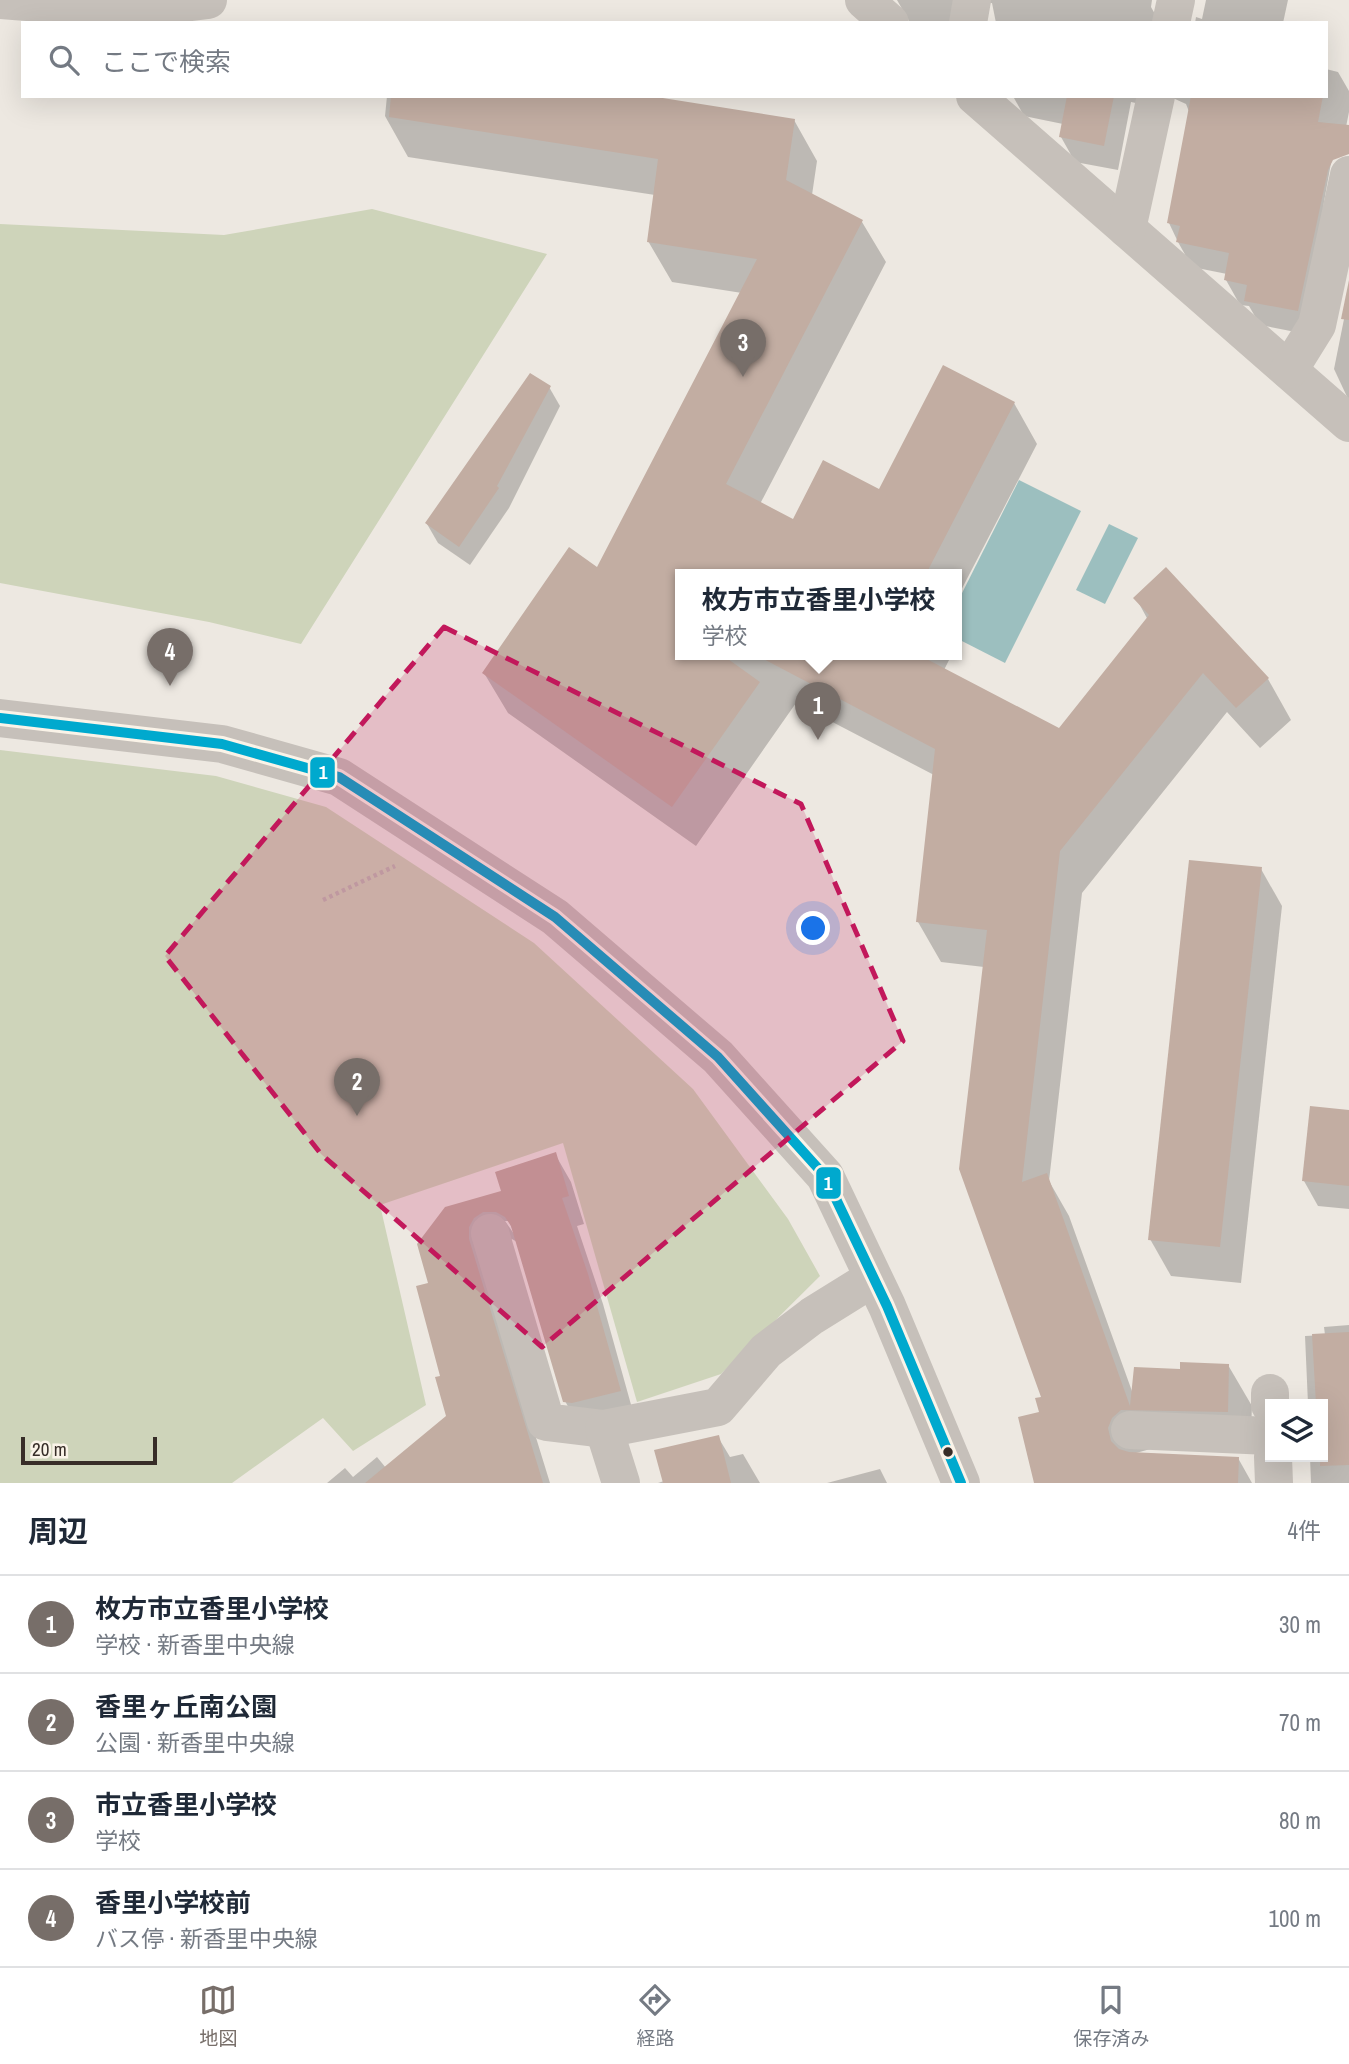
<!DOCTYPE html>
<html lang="ja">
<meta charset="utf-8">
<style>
body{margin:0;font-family:"Archivo Narrow","Noto Sans JP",sans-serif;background:#f6f6f7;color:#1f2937}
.controls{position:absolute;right:21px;bottom:21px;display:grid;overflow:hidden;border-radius:0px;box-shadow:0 7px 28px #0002}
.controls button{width:63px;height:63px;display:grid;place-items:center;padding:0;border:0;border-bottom:2px solid #e0e1e3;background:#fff;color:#1f2937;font:35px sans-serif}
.scale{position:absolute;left:21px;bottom:18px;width:136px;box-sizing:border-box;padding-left:7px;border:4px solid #372d28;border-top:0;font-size:19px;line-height:24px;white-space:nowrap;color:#372d28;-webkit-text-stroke:5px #faf3e8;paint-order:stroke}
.you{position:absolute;left:814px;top:929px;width:24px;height:24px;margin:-18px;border:5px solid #fff;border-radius:50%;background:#1a73e8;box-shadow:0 0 0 10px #1a73e833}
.badge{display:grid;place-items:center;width:46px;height:46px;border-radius:50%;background:#776e69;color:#fff;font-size:23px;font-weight:700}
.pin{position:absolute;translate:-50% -58px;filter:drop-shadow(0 2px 4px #0008)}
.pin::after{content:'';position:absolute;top:37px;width:24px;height:21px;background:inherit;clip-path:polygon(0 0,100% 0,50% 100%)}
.popup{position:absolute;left:675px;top:569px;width:287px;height:91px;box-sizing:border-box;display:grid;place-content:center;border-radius:0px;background:#fff;filter:drop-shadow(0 2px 5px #0005);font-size:23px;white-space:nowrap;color:#747a83}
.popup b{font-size:26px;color:#1f2937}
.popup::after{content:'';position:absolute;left:50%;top:100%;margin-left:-14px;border:14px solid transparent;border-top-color:#fff}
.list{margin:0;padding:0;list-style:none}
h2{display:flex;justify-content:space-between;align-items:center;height:91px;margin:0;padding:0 28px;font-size:30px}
h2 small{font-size:23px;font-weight:400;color:#747a83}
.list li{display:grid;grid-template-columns:46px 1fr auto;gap:21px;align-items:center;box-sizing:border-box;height:98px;padding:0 28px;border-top:2px solid #e0e1e3}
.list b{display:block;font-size:26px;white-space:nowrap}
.list p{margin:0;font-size:23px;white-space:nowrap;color:#747a83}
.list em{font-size:23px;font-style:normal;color:#747a83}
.icon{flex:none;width:38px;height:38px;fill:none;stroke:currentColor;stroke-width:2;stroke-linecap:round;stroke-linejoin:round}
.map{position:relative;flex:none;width:1349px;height:1483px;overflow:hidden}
.search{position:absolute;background:#fff;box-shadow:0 7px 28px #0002;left:21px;right:21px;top:21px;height:77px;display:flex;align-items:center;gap:18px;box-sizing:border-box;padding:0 24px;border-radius:0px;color:#747a83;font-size:26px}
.sheet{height:483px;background:#fff}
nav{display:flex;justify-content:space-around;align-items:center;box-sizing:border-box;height:98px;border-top:2px solid #e0e1e3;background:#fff;font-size:19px;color:#747a83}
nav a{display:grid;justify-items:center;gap:4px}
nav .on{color:#776e69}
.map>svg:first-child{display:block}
.green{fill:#ced4ba}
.water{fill:#9cbfbf}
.shadow{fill:#0003;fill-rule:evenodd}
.building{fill:#c2ada2}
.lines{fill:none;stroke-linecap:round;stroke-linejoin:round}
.path{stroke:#bfb8b2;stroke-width:4.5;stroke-dasharray:3.5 3.5;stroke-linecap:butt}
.minor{stroke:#c6c0ba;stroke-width:38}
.bus-1-casing{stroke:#faf3e8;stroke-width:16}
.bus-1{stroke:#00a9ce;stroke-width:10}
.marked{fill:#c2185b;fill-opacity:0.2;stroke:#c2185b;stroke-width:5;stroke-dasharray:14 9;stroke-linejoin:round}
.bus-dot{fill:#372d28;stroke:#faf3e8;stroke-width:2.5}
.line-badge{stroke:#faf3e8;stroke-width:2.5}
.badge-label{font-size:19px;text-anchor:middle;font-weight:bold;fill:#fff}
</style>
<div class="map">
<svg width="1349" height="1483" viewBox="0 0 1349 1483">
<rect width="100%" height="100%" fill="#ede8e1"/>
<g class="green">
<path d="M 372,209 L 547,254 L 301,644 L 209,622 L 0,583 L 0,224 L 224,235 Z"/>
<path d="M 0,750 L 216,776 L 326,807 L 534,943 L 693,1089 L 788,1219 L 820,1276 L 721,1374 L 637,1402 L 563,1143 L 380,1205 L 426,1405 L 353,1451 L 323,1418 L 232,1483 L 0,1483 Z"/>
</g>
<g class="water">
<path d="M 1019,480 L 1081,511 L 1005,663 L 956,638 L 956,605 Z"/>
<path d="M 1109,524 L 1138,538 L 1105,604 L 1076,590 Z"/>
</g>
<g class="shadow">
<path d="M 897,0 L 1152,0 L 1151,7 L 1160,23 L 996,23 L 992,3 L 978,4 L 965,23 L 916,23 L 909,21 Z"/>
<path d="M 1206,0 L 1288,0 L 1283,23 L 1195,23 L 1196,17 L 1202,19 Z"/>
<path d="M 1326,69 L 1338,72 L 1349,91 L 1349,112 L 1344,137 L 1336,135 L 1324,202 L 1311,335 L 1260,325 L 1249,306 L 1240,305 L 1226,280 L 1227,274 L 1192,267 L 1178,242 L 1169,223 L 1190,114 L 1186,104 L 1175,99 L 1163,100 L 1154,107 L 1131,102 L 1118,170 L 1075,162 L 1061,137 L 1063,124 L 1024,116 L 1014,98 L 1009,96 L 1326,96 Z"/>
<path d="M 387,96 L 639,96 L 794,120 L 817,161 L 812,195 L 862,222 L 886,262 L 760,504 L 794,521 L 880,492 L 1014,403 L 1037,444 L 956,600 L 956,574 L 680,574 L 680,654 L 949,654 L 950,658 L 944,670 L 1059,730 L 1148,620 L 1136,598 L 1268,679 L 1291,720 L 1260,748 L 1227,712 L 1082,893 L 1049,1181 L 1069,1216 L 1133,1394 L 1182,1371 L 1228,1365 L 1252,1406 L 1250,1452 L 1154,1448 L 1136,1453 L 1238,1458 L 1252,1483 L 1040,1483 L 1043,1398 L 984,967 L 941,962 L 918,922 L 934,775 L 796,703 L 696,846 L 508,713 L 484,673 L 598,570 L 742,293 L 672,282 L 648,241 L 655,195 L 408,157 L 385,116 Z"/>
<path d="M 1349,294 L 1349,401 L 1334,369 Z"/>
<path d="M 549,387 L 560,406 L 509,508 L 470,565 L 438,543 L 427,524 Z"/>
<path d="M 1261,869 L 1282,906 L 1241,1283 L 1171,1276 L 1150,1239 Z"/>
<path d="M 1349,1112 L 1349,1209 L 1318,1206 L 1304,1181 Z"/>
<path d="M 555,1154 L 571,1182 L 584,1224 L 577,1226 L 603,1304 L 635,1419 L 581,1430 L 565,1401 L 517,1242 L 512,1239 L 484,1269 L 550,1483 L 327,1483 L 345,1468 L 353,1477 L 377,1457 L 386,1468 L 448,1417 L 430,1284 L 419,1244 L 503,1192 ZM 505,1221 L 509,1221 L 514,1234 Z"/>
<path d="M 1349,1325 L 1349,1483 L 1311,1483 L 1310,1457 L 1323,1457 L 1323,1404 L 1308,1404 L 1305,1336 L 1325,1335 L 1324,1327 Z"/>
<path d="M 718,1437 L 730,1457 L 743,1454 L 760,1483 L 658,1483 L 664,1481 Z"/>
<path d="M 880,1469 L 887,1483 L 827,1483 Z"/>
</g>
<g class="building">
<path d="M 391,96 L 650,96 L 795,119 L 786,180 L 863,220 L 726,484 L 793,519 L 823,460 L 879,489 L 943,365 L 1015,402 L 926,574 L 680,574 L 680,654 L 721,654 L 760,682 L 672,807 L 482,673 L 569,547 L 597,567 L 757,259 L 647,242 L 658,159 L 389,117 Z"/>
<path d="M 1067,96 L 1114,96 L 1104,146 L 1059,137 Z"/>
<path d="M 1191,96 L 1323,96 L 1318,122 L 1349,125 L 1349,154 L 1333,160 L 1328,170 L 1298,311 L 1244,301 L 1247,285 L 1224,280 L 1229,253 L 1176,242 L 1180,226 L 1167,223 Z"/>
<path d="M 1349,280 L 1349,320 L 1341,319 Z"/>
<path d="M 530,373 L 551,386 L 497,486 L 499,488 L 459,547 L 425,523 Z"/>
<path d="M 1166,567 L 1269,678 L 1236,708 L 1203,673 L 1060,851 L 1022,1182 L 1047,1173 L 1130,1406 L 1134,1367 L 1180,1369 L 1180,1362 L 1229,1364 L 1228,1412 L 1121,1410 L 1112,1418 L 1108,1428 L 1111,1441 L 1119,1449 L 1129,1452 L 1239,1457 L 1238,1483 L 1034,1483 L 1018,1417 L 1039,1412 L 1035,1398 L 1041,1397 L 959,1169 L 987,930 L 916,922 L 935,749 L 754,654 L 917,654 L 1059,728 L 1149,615 L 1133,598 Z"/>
<path d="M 1189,860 L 1262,867 L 1220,1247 L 1148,1240 Z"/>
<path d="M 1310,1106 L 1349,1110 L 1349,1186 L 1302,1181 Z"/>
<path d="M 556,1152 L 569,1196 L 562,1198 L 588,1274 L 621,1391 L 572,1403 L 563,1402 L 511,1226 L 505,1217 L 496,1212 L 483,1212 L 474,1218 L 469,1227 L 469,1239 L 543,1483 L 365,1483 L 446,1416 L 435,1377 L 440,1376 L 416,1286 L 428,1283 L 417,1244 L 445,1207 L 501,1191 L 495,1172 Z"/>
<path d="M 1349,1332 L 1349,1465 L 1320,1466 L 1323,1404 L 1316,1404 L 1312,1334 Z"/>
<path d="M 719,1435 L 731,1483 L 663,1483 L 654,1450 Z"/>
</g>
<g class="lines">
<path class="path" d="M 323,900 L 395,866"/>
<g class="minor">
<path d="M 0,0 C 70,6 138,10 208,0"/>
<path d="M 864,0 L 890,23"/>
<path d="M 968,23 L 972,0"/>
<path d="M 1171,23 L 1176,0"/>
<path d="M 975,96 L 1349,423"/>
<path d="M 1127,229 L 1156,96"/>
<path d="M 1289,370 L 1317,325 L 1349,175"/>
<path d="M 0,718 L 222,744 L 339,777 L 555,917 L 718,1057 L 825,1176 L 887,1306 L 961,1483"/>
<path d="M 490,1233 L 546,1422 L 604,1429"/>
<path d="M 1270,1393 L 1270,1405"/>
<path d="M 1130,1430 L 1270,1436"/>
<path d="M 1273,1457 L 1274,1483"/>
<path d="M 621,1483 L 604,1429 L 718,1407 L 766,1351 L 812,1316 L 873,1278"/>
</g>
<defs>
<path id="bus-1" d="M 0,718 L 222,744 L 339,777 L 555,917 L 718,1057 L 825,1176 L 887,1306 L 961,1483"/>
</defs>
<use href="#bus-1" class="bus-1-casing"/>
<use href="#bus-1" class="bus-1"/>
</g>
<path class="marked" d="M 444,627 L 801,804 L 903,1041 L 542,1347 L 321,1154 L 165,956 Z"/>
<circle class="bus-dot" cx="948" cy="1452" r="6"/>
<g class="line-badge">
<rect x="309" y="756" width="27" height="33" rx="7" fill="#00a9ce"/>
<rect x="815" y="1166" width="27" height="34" rx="7" fill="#00a9ce"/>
</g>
<g class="badge-label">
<text x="323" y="779">1</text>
<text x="828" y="1190">1</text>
</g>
</svg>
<div class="controls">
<button><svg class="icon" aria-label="layers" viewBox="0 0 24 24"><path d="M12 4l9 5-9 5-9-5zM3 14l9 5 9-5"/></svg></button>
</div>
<div class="scale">20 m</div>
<div class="you"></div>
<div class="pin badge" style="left:818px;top:740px">1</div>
<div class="popup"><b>枚方市立香里小学校</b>学校</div>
<div class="pin badge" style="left:357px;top:1116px">2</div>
<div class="pin badge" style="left:743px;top:377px">3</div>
<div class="pin badge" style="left:170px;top:686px">4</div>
<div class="search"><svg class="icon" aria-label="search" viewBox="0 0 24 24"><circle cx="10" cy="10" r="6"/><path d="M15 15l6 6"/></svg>ここで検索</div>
</div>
<section class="sheet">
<h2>周辺<small>4件</small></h2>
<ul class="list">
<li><span class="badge">1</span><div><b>枚方市立香里小学校</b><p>学校 · 新香里中央線</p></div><em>30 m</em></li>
<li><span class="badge">2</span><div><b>香里ヶ丘南公園</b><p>公園 · 新香里中央線</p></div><em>70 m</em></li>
<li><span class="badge">3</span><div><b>市立香里小学校</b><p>学校</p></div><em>80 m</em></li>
<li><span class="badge">4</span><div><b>香里小学校前</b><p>バス停 · 新香里中央線</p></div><em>100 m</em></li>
</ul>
</section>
<nav>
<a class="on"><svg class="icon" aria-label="map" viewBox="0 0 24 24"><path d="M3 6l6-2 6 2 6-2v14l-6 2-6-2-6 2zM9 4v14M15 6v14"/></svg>地図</a>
<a><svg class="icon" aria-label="directions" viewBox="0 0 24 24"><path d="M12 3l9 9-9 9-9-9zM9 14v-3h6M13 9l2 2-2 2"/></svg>経路</a>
<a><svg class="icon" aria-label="saved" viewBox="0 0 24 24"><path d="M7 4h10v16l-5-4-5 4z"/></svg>保存済み</a>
</nav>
